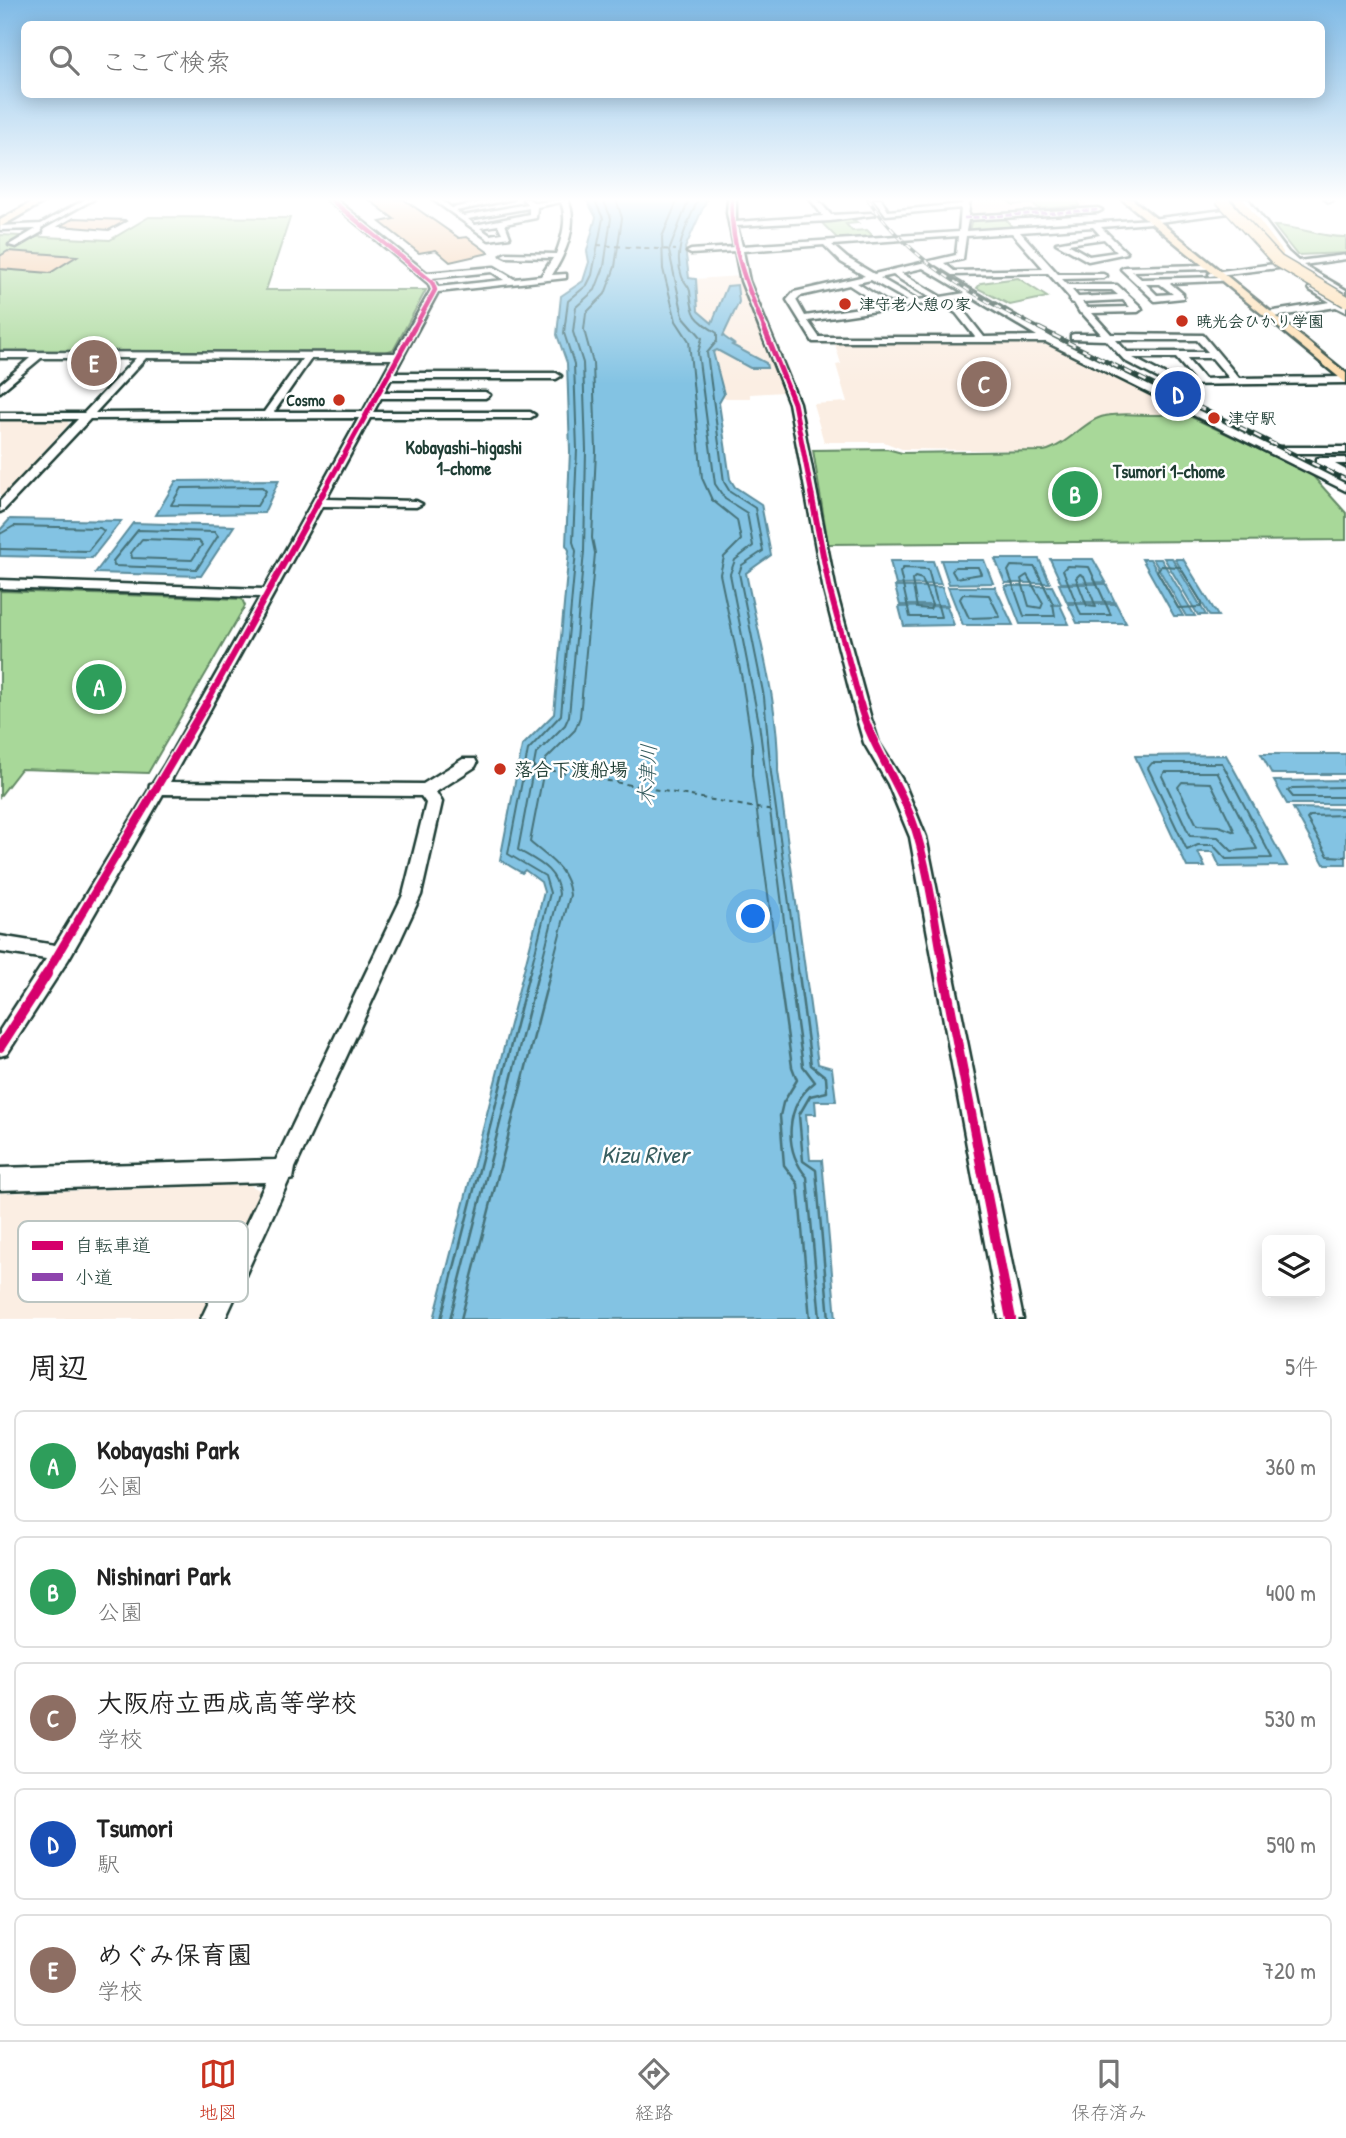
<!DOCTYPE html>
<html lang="ja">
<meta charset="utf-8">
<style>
body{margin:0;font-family:"Patrick Hand","Klee One",sans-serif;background:#f6f6f6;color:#222}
.controls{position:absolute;right:21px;bottom:21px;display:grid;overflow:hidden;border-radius:10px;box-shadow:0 4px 18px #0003}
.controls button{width:63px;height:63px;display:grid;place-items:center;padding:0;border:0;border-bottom:2px solid #e0e0e0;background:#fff;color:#222;font:35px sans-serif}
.you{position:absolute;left:754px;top:917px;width:24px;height:24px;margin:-18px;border:5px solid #fff;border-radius:50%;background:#1a73e8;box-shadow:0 0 0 10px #1a73e833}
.badge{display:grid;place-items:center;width:46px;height:46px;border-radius:50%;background:#c8321e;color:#fff;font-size:23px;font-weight:700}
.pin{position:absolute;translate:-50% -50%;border:4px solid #fff;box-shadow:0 2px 7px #0006}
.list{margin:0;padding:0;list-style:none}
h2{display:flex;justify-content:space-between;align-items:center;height:91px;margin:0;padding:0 28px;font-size:30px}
h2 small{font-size:23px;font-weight:400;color:#767676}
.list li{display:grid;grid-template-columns:46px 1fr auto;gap:21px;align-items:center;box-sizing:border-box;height:112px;margin:0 14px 14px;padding:0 14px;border:2px solid #e0e0e0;border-radius:10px}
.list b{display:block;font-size:26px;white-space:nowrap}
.list p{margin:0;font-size:23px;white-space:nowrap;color:#767676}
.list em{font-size:23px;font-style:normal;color:#767676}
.icon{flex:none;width:38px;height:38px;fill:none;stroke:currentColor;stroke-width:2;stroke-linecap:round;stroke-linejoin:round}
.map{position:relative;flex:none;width:1346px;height:1319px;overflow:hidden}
.search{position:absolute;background:#fff;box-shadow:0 4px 18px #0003;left:21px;right:21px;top:21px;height:77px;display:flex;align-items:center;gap:18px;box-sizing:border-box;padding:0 24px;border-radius:10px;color:#767676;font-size:26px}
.sheet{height:721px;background:#fff}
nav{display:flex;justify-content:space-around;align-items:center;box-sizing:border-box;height:98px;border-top:2px solid #e0e0e0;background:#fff;font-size:19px;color:#767676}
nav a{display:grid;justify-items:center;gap:4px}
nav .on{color:#c8321e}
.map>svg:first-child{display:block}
.built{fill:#fbeee3}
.green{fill:#a8d899;stroke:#648a66;stroke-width:2}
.water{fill:#83c3e3;stroke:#5b8d9d;stroke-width:2}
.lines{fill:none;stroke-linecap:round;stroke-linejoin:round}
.shore-far1{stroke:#47737a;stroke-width:2}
.shore{stroke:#47737a;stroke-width:2.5}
.ferry{stroke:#385e60;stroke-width:2;stroke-dasharray:5 4.5;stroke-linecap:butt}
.building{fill:#f1c8a1;stroke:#1f3d34;stroke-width:2}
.minor-casing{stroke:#1f3d34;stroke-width:5}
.major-casing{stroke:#1f3d34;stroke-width:5}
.highway-casing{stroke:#1f3d34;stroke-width:5}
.minor{fill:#fff;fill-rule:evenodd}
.major{fill:#fddcac;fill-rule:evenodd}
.highway{fill:#fddcac;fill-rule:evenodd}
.rail-far1-casing{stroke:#1f3d34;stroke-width:3.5}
.rail-casing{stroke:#1f3d34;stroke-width:4.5}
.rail-far1{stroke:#fff;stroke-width:2;stroke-dasharray:6;stroke-linecap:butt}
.rail{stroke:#fff;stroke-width:2.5;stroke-dasharray:8;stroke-linecap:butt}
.highway-bridge-casing{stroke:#1f3d34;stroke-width:14;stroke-linecap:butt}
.highway-bridge{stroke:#fddcac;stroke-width:11}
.quiet{stroke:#8e44ad;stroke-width:2.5;stroke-dasharray:6 2.5;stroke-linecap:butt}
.cycleway-far4-casing{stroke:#fff;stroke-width:7}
.cycleway-far3-casing{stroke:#fff;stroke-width:9}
.cycleway-far2-casing{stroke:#fff;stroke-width:10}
.cycleway-far1-casing{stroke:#fff;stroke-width:12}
.cycleway-casing{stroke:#fff;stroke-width:15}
.cycleway-far4{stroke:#d6006c;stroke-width:4.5}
.cycleway-far3{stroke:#d6006c;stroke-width:5}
.cycleway-far2{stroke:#d6006c;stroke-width:6}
.cycleway-far1{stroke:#d6006c;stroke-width:8}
.cycleway{stroke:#d6006c;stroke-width:10}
.poi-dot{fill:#c8321e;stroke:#fff;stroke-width:2.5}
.labels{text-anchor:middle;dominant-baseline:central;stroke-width:5;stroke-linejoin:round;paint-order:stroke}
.far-poi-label{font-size:16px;font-weight:bold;fill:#1f3d34;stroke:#fff;text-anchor:start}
.far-neighbourhood-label{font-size:18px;font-weight:bold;fill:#1f3d34;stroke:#fff}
.poi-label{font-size:19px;font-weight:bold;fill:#1f3d34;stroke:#fff;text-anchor:start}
.water-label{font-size:21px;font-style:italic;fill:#385e60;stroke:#fff}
.near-water-label{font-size:24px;font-style:italic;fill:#385e60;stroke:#fff}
.key{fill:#fff;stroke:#bcc5c2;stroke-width:2}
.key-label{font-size:19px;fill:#1f3d34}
</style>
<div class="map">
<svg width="1346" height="1319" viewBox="0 0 1346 1319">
<rect width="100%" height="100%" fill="#fff"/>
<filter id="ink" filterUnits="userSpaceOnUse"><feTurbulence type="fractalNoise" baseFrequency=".0143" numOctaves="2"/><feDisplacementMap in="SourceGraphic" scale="14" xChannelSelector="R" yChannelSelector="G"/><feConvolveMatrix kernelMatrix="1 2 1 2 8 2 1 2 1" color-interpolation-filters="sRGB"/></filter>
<g filter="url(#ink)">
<g class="built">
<path d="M 969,199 L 1082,199 L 1093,209 L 968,216 Z"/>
<path d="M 740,276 L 785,392 L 750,394 L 750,398 L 722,398 L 713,352 L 733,344 L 723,336 L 728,326 L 708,323 L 698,311 L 696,279 Z"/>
<path d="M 1043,341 L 1181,412 L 1165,416 L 1102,416 L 1066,443 L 1044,451 L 902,449 L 884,442 L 824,442 L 813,404 L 847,402 L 836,365 L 841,364 L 835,344 Z"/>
<path d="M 0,421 L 67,421 L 69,424 L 0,498 Z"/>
<path d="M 250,1185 L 261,1191 L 199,1319 L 0,1319 L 0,1193 Z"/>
</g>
<g class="green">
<path d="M 1006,199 L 1078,199 L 1079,206 L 1040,209 L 1030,203 L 1013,205 Z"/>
<path d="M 149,217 L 290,218 L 266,290 L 426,290 L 394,349 L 386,352 L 0,351 L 0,235 L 110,240 Z"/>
<path d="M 1004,217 L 1014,229 L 969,231 L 972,219 Z"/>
<path d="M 852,218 L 858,223 L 846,224 L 852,231 L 867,230 L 876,239 L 839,240 L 819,220 Z"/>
<path d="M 1274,226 C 1299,226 1321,238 1346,237 L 1346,253 L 1297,255 Z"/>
<path d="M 1018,278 L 1047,297 L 1010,305 L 977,288 L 981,283 Z"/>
<path d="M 1181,412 L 1312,475 L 1346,513 L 1346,540 L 828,544 L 813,450 L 887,449 L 902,453 L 1044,451 C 1067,446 1086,419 1105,416 C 1130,411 1155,419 1181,412 Z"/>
<path d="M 0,591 L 242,599 L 245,606 L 148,773 L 21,769 L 0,796 Z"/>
</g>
<g class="water">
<path d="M 586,199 L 707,199 L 685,248 L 689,278 L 696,279 L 698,311 L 712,323 L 727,286 L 737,285 L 739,302 L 723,336 L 734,344 L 732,345 L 766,363 L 767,368 L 750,368 L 717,350 L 713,352 L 724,394 L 719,403 L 730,479 L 735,487 L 761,504 L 771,555 L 746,573 C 759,639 779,704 778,771 L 818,1064 L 832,1068 L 836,1101 L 815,1101 L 816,1114 L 806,1114 L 810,1160 L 822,1160 L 836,1319 L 434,1319 L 544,892 L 541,882 L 525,870 L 522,873 L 500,860 L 522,746 L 554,714 L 569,550 L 566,545 L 570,451 L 567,363 L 557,335 L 561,296 L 583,281 L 589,262 L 587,251 L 596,217 Z"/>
<path d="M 279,480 L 264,513 L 156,515 L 176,481 Z"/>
<path d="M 10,519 L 121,521 L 92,558 L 0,556 L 0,530 Z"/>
<path d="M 133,523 L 234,526 L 201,576 L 95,573 Z"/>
<path d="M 1164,558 L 1172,558 L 1206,615 L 1198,615 Z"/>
<path d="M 995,559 L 1039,559 L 1050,583 L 1005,583 Z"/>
<path d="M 1050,559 L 1093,559 L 1106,582 L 1061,583 Z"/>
<path d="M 1142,559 L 1150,559 L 1183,616 L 1174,616 Z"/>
<path d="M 1153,559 L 1161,559 L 1195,616 L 1186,616 Z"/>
<path d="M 1175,559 L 1183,559 L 1218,616 L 1210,616 Z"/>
<path d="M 941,560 L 984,560 L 993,583 L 949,584 Z"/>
<path d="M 890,561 L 933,561 L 941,584 L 896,585 Z"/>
<path d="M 1059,584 L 1106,584 L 1115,602 L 1067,602 Z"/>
<path d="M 1005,586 L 1052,586 L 1061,604 L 1051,605 L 1060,605 L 1069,624 L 1020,624 Z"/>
<path d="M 895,587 L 942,587 L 948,605 L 900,605 Z"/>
<path d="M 948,587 L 995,587 L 1013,625 L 963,625 Z"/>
<path d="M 1068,604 L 1116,604 L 1126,623 L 1077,623 Z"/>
<path d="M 947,606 L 954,625 L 904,626 L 899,607 Z"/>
<path d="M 1261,754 L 1346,754 L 1346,774 L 1272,774 Z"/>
<path d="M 1226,755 L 1287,866 L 1220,867 L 1213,852 L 1198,852 L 1205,867 L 1187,867 L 1135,756 Z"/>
<path d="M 1346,780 L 1346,804 L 1287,804 L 1274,781 Z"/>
<path d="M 1293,808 L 1346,809 L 1346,864 L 1324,864 Z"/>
</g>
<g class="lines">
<g class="shore-far1">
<path d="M 678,199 L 662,237 L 663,269 L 676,321 L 689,341 L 702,478 L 712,500 L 737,520 L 741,540 L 724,557 L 720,574 L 742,679 L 752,744 L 752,775 L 779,976"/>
<path d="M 689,199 L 669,251 L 683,316 L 702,338 L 698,353 L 715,484 L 725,499 L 747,513 L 753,546 L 735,560 L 730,574 L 759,723 L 791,976"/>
<path d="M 698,199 C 688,224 672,250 682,277 C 684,283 689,285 690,291 C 692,316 695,319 717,333 L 717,341 L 707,353 L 724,482 L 730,492 L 755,508 L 763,551 L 742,565 L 739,573 L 764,697 L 771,773 L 799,976"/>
<path d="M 262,487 L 266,491 L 257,506 L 171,505 L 181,488 Z"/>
<path d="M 138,530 L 215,532 L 218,536 L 197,569 L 114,566 L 113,561 Z"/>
<path d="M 0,534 L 14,526 L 100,528 L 104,531 L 88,551 L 0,549"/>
<path d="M 142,539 L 199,541 L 202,545 L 192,560 L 132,558 L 131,553 Z"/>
<path d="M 1011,566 L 1035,567 L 1053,604 L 1055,616 L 1024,616 L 1008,571 Z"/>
<path d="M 1067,566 L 1089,567 L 1111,615 L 1081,615 L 1063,570 Z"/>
<path d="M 1161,566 L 1180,567 L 1202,603 L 1201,607 L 1178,608 L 1157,571 Z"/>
<path d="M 955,567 L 978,567 L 981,574 L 956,578 L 952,571 Z"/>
<path d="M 903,568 L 928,569 L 941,617 L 910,617 L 900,572 Z"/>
<path d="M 1080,574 L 1084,576 L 1096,607 L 1087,606 L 1076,578 Z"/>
<path d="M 1027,575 L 1043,603 L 1041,608 L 1029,606 L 1021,579 Z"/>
<path d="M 915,577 L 922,579 L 932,605 L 930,609 L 917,608 L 912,580 Z"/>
<path d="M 963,594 L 989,595 L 1000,617 L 969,618 L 960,599 Z"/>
<path d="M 1152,763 L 1222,763 L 1272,858 L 1226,859 L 1213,845 L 1198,845 L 1187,850 L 1148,768 Z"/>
<path d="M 1165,772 L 1217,772 L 1257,849 L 1232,851 L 1218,837 L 1190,836 L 1162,776 Z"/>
<path d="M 1182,782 L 1211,783 L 1235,832 L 1219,826 L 1197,825 L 1178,787 Z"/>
<path d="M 1346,787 L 1292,788 L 1288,791 L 1293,797 L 1346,797"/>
<path d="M 1346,815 L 1310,816 L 1307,819 L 1328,856 L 1346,857"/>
<path d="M 529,976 L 550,893 L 545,876 L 508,854 L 528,750 L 561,715 L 576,551 L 573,542 L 577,450 L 574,364 L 564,333 L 568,301 L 587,285 L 592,275 L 603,218 L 594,199"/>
<path d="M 538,976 L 559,894 C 557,869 538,862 518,850 L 536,754 L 565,725 L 569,716 L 584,552 L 586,450 L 583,363 L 573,332 L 576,307 L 595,290 L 604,267 L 611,218 L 603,199"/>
<path d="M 549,976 L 570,895 C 567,867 549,859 530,842 L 546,759 L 575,730 L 580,717 L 595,553 L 592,538 L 596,451 L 593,363 L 584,330 L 586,313 L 605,294 L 615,267 L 622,218 L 616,199"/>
</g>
<g class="shore">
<path d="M 779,974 L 792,1067 L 797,1080 L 783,1103 L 780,1116 L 784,1165 L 798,1184 L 810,1319"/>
<path d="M 790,974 L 803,1066 L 815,1082 C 785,1105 783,1149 807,1177 L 820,1319"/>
<path d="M 799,974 L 811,1065 L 826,1077 L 827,1092 L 810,1096 L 799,1115 L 803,1161 L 816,1170 L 829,1319"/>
<path d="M 441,1319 L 529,974"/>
<path d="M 450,1319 L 538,974"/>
<path d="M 461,1319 L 550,974"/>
</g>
<g class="ferry">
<path d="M 597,245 L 675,250"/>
<path d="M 532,767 L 773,811"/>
</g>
</g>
<g class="building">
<path d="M 368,199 L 403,199 L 459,238 L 467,237 L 489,253 L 450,262 L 436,250 L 419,253 L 380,222 L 394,219 Z"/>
<path d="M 74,218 L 125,220 L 126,221 L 109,230 L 60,226 Z"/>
<path d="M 8,251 L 77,256 L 50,273 L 0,269 L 0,256 Z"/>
</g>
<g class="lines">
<defs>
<g id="minor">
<path d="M 86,199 L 94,199 L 41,228 L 42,232 L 16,247 L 9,245 L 36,229 L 0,230 L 0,226 L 41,224 Z"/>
<path d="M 327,199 L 335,199 L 427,273 L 494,267 L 514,279 L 541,276 L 553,258 L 506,257 L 502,255 L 506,253 L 556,254 C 562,238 568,219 561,202 L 537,207 L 536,218 L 505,224 L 510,237 L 489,240 L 432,199 L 440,199 L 452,208 L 497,199 L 513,199 L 456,211 L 463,216 L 527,204 L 523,199 L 529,199 L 535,203 L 567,199 C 580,222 565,255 552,275 L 566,274 L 566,278 L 438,292 L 394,373 L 556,373 L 561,376 L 556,379 L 391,379 L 384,392 L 485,392 L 490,395 L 485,398 L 381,398 L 373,412 L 530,412 L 535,415 L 530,418 L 370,418 L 326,499 L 416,501 L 422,504 L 416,507 L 322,506 L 170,782 L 423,784 L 463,759 L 475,759 L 477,763 L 475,767 L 436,792 L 442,802 L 421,895 L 295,1168 L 293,1179 L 289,1180 L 225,1319 L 201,1319 L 266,1182 L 0,1190 L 0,1168 L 276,1160 L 403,895 L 426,803 L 421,796 L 163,794 L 68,960 L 7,1054 L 0,1056 L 0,1030 L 46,959 L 0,952 L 0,936 L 55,945 L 149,790 L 150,784 L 153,783 L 165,764 L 260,597 L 0,588 L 0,580 L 264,589 L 359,418 L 90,419 L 4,510 L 0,512 L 0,501 L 78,419 L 0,419 L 0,413 L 84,413 L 136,358 L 41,358 L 0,392 L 0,384 L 30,358 L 0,358 L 0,352 L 395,353 L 431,290 L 428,283 ZM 529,208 L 529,214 L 475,225 L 468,219 ZM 498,225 L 502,233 L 490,235 L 480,228 ZM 492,272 L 504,280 L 438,287 L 432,278 ZM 146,358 L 302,359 L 264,412 L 95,413 ZM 311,359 L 392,359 L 363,412 L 274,412 Z"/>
<path d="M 728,199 L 736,199 L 736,222 L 823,216 L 810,199 L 817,199 L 831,215 L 871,213 L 875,215 L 830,221 L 737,226 L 742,246 L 959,232 L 961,208 L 886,215 L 874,199 L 881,199 L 888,211 L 962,204 L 962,199 L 970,199 L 968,216 L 1098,208 L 1102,210 L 1098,212 L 968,220 L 966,231 L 1151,219 L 1232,209 L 1229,213 L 1151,223 L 1101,227 L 1127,253 L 1088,261 L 1056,243 L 1100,235 L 1093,227 L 1020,232 L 1058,274 L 1103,274 L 1107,276 L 1103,278 L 1062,279 L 1068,285 L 1117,285 L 1141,307 L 1142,309 L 1138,312 L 1092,313 L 1111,334 L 1203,335 L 1239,378 L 1346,377 L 1346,383 L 1171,385 L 1125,361 L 1106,340 L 1071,339 L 1071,335 L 1074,334 L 1101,334 L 1083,314 L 1080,313 L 1074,303 L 1070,302 L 1070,298 L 1048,273 L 952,275 L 936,265 L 931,266 L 1051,337 L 1272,447 L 1346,447 L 1346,453 L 1285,453 L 1346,484 L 1346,491 L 1046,342 L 813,342 L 787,300 L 794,292 L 865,276 L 841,262 L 824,245 L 743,251 L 749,281 L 799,403 L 836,591 L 871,719 L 879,743 L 904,783 L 926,837 L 1023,1319 L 999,1319 L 910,837 L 888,784 L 864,743 L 857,719 L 824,591 L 789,403 L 741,281 L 735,251 L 691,254 L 687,252 L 691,250 L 734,247 L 727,213 ZM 1012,233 L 1044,269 L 954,271 L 944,263 L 963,259 L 966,236 ZM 958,236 L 956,255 L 874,274 L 847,258 L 832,245 ZM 1104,239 L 1117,252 L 1089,256 L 1068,244 ZM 923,268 L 965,293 L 941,297 L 901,273 ZM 893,275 L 931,298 L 918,300 L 880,278 ZM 871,280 L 908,301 L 890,304 L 857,283 ZM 849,285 L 880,305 L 805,316 L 796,300 L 800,296 ZM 1072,290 L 1112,290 L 1118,295 L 1078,297 ZM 971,297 L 1037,336 L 984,337 L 962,309 L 948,301 ZM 1123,300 L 1130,307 L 1088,308 L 1082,302 ZM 938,302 L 956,313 L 975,337 L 819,337 L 808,321 ZM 1116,340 L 1197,340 L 1208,352 L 1127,352 ZM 1133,358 L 1176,358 L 1194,379 L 1173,379 ZM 1186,358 L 1212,358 L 1229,378 L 1204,379 Z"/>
<path d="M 1241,199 L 1248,199 L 1288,252 L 1298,261 L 1346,255 L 1346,259 L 1303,265 L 1346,290 L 1346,296 L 1295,266 L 1210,276 L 1209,274 L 1213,272 L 1290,262 L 1282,256 Z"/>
<path d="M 1325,199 L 1332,199 L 1333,200 L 1329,202 Z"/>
<path d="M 1205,265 L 1209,267 L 1208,269 L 1132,271 L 1141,279 L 1220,277 L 1224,279 L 1220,281 L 1170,283 L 1183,294 L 1183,298 L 1155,301 L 1121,269 L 1125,267 ZM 1146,284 L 1160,284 L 1173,294 L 1157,295 Z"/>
<path d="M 1313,285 L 1346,305 L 1346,312 L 1336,307 L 1268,318 L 1264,315 L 1268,312 L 1330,302 L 1310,290 L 1309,288 Z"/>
<path d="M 1320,458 L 1346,458 L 1346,464 L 1335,464 L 1346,470 L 1346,477 L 1316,463 L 1316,459 Z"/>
</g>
<g id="major">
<path d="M 38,199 L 49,199 L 0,227 L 0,220 Z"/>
<path d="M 1122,199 L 1132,199 L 1346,373 L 1346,383 Z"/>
</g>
<path id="highway" d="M 1233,199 L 1243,199 L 1283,252 L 1283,256 L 1275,256 Z"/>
</defs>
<use href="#minor" class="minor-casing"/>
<use href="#major" class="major-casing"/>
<use href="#highway" class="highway-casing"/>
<use href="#minor" class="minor"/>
<use href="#major" class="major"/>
<use href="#highway" class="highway"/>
<defs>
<path id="rail-far1" d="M 868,199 C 910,262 976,297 1043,330"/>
<path id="rail" d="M 1039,328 L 1346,480"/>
</defs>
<use href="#rail-far1" class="rail-far1-casing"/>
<use href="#rail" class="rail-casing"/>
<use href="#rail-far1" class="rail-far1"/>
<use href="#rail" class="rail"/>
<defs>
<path id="highway-bridge" d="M 1221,199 L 1278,261 L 1346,301"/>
</defs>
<use href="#highway-bridge" class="highway-bridge-casing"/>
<use href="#highway-bridge" class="highway-bridge"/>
<path class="quiet" d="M 964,218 L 1098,210"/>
<defs>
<g id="cycleway-far4">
<path d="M 330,199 L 432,282 L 435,290 L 413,330"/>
<path d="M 732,199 C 729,243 748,289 765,330"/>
</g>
<g id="cycleway-far3">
<path d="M 764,328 L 794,403 L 812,495"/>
<path d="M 322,495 L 414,328"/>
</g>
<g id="cycleway-far2">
<path d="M 811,493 L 830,591 L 861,706"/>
<path d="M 205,706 L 323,493"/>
</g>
<g id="cycleway-far1">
<path d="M 860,704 C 873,752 905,790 918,838 C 931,882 936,930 945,976"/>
<path d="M 45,976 L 206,704"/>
</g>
<g id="cycleway">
<path d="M 944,974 L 1011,1319"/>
<path d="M 0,1047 L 47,974"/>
</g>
</defs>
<use href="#cycleway-far4" class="cycleway-far4-casing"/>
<use href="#cycleway-far3" class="cycleway-far3-casing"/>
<use href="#cycleway-far2" class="cycleway-far2-casing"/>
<use href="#cycleway-far1" class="cycleway-far1-casing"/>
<use href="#cycleway" class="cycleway-casing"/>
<use href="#cycleway-far4" class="cycleway-far4"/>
<use href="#cycleway-far3" class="cycleway-far3"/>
<use href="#cycleway-far2" class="cycleway-far2"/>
<use href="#cycleway-far1" class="cycleway-far1"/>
<use href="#cycleway" class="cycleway"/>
</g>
</g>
<linearGradient id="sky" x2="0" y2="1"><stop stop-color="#7fbae6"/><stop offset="0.52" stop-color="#fff"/><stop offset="1" stop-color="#fff" stop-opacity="0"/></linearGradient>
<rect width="1346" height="384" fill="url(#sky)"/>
<g class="poi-dot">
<circle cx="845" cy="304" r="7"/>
<circle cx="1182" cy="321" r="7"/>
<circle cx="339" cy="400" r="7"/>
<circle cx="1214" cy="418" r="7"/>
<circle cx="500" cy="769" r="7"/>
</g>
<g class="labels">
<g class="far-poi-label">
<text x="859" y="304">津守老人憩の家</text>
<text x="1196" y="321">暁光会ひかり学園</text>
<text x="325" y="400" text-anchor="end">Cosmo</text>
<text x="1228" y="418">津守駅</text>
</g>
<g class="far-neighbourhood-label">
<text x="464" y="447">Kobayashi-higashi<tspan x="464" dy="21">1-chome</tspan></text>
<text x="1169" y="471">Tsumori 1-chome</text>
</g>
<g class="poi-label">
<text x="514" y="769">落合下渡船場</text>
</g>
<g class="water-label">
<text transform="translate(647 775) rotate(-87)">木津川</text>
</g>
<g class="near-water-label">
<text x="645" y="1154">Kizu River</text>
</g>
</g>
<rect x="18" y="1221" width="230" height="81" rx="10" class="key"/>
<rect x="32" y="1241" width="31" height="9" fill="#d6006c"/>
<rect x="32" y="1273" width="31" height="8" fill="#8e44ad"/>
<g class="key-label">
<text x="75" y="1252">自転車道</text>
<text x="75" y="1284">小道</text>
</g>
</svg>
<div class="controls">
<button><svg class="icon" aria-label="layers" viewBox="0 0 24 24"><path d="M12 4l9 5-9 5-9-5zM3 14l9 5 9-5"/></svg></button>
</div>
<div class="you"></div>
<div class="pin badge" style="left:99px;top:687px;background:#2e9e5b">A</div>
<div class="pin badge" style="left:1075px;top:494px;background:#2e9e5b">B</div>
<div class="pin badge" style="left:984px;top:384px;background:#8d6e63">C</div>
<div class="pin badge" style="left:1178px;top:394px;background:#1a4fb4">D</div>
<div class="pin badge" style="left:94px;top:363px;background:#8d6e63">E</div>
<div class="search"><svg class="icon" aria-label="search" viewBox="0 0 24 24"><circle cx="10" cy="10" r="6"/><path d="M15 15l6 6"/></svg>ここで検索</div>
</div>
<section class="sheet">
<h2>周辺<small>5件</small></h2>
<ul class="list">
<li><span class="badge" style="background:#2e9e5b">A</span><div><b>Kobayashi Park</b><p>公園</p></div><em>360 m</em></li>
<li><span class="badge" style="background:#2e9e5b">B</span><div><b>Nishinari Park</b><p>公園</p></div><em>400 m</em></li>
<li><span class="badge" style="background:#8d6e63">C</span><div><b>大阪府立西成高等学校</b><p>学校</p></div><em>530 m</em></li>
<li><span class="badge" style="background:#1a4fb4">D</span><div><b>Tsumori</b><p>駅</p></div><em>590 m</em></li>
<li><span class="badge" style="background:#8d6e63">E</span><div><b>めぐみ保育園</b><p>学校</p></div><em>720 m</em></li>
</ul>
</section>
<nav>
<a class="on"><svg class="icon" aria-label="map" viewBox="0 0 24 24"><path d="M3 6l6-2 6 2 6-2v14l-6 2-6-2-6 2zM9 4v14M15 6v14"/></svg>地図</a>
<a><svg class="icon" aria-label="directions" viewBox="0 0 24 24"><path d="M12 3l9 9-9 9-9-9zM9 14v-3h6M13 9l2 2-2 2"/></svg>経路</a>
<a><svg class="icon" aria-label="saved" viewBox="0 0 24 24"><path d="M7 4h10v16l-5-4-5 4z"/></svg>保存済み</a>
</nav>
